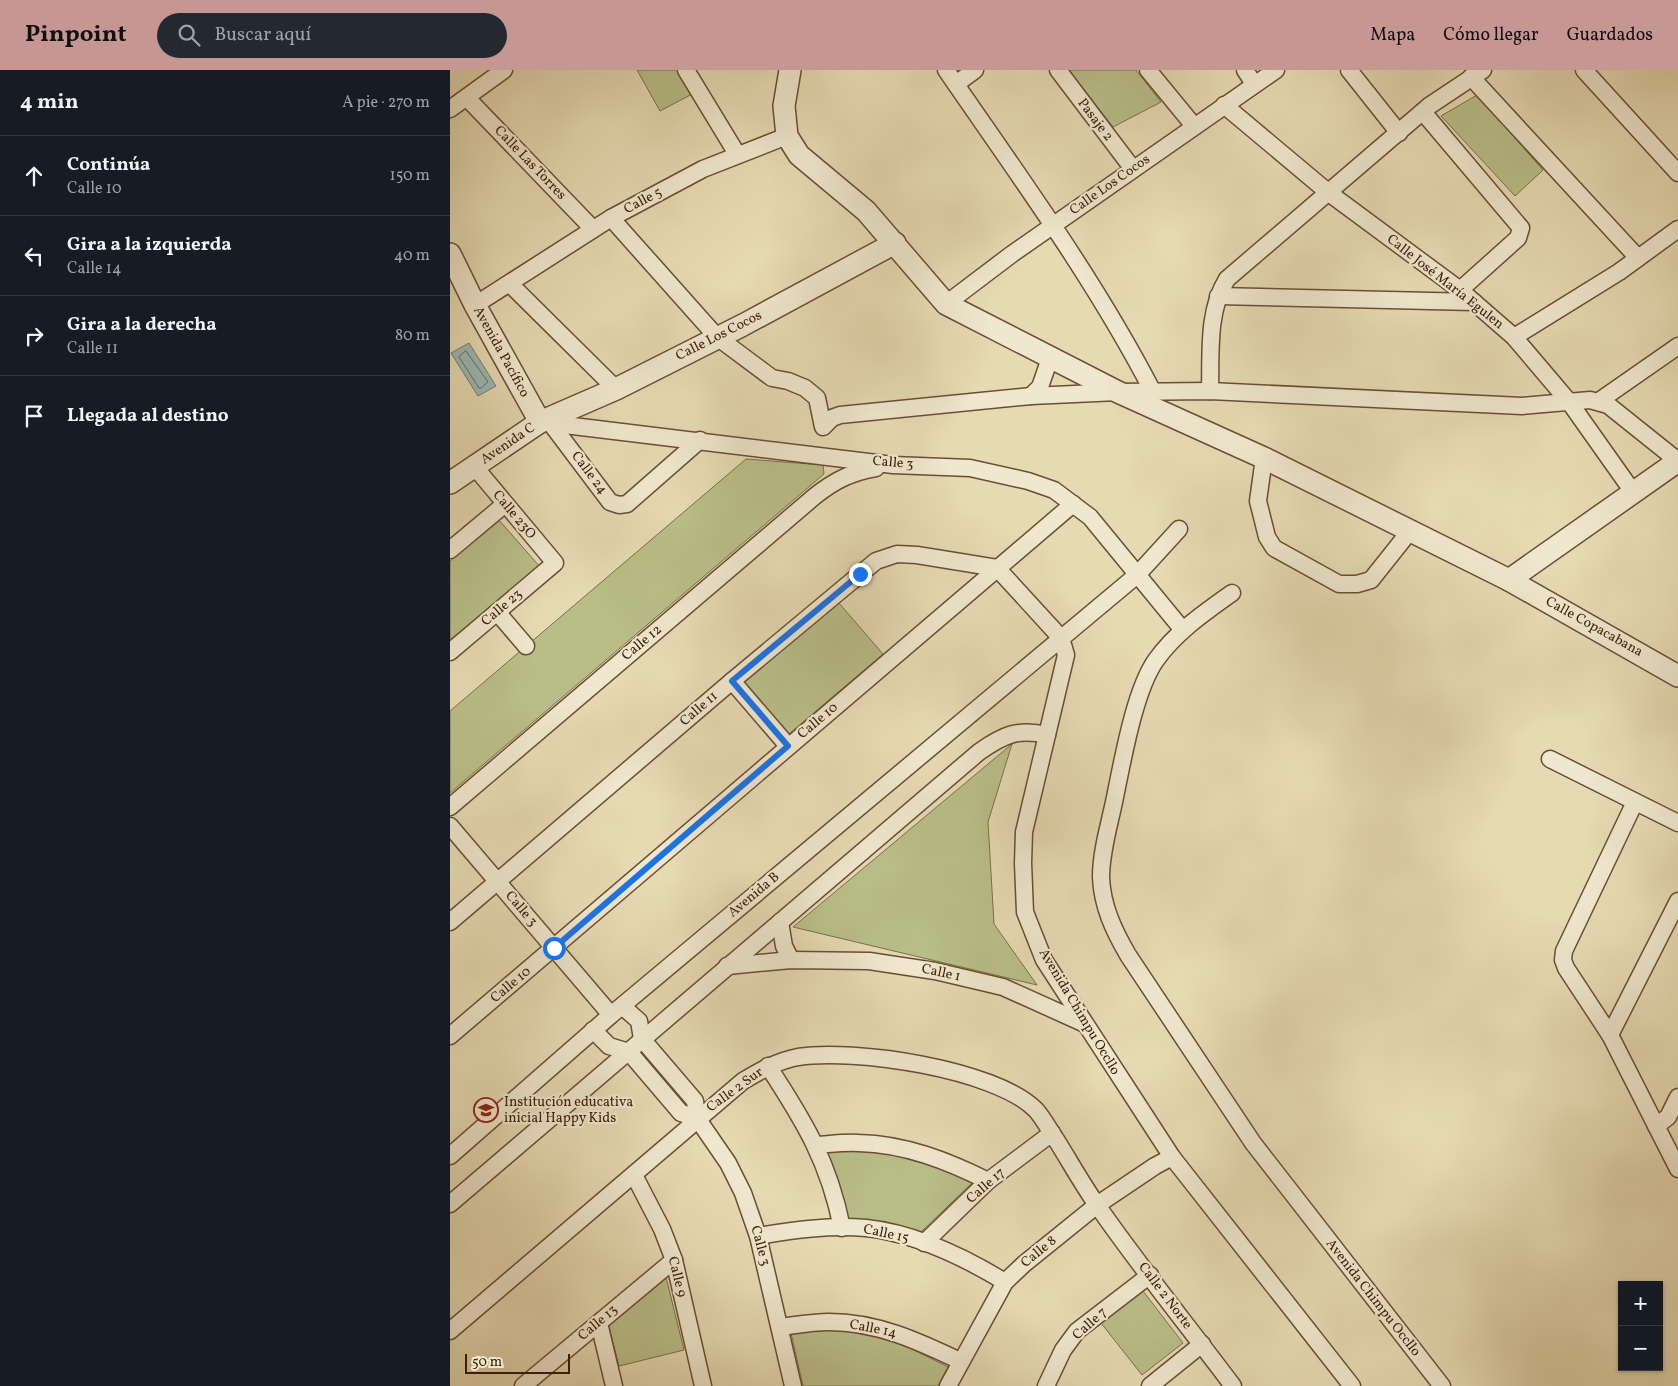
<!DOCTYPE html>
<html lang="es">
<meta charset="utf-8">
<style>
body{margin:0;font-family:Vollkorn,serif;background:#242831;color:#f1f3f6}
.controls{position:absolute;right:15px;bottom:15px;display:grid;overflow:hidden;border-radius:0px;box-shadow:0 1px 4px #0004}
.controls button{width:45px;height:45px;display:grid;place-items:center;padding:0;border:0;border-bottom:1px solid #363941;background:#171b24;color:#f1f3f6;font:25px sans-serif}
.scale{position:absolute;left:15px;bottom:12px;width:105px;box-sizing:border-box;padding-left:5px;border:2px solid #402009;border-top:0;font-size:14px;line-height:18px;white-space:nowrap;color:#402009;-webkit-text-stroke:4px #efe7ce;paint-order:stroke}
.stop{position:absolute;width:15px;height:15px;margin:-11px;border:4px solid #1a73e8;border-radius:50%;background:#fff}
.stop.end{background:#1a73e8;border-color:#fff;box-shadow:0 1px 5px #0008}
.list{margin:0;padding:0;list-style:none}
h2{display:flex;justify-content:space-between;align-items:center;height:65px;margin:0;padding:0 20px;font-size:21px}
h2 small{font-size:16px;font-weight:400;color:#9ea1a6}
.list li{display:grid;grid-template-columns:32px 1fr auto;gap:15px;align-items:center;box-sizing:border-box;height:80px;padding:0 20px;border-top:1px solid #363941}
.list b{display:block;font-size:19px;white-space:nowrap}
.list p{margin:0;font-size:16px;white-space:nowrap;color:#9ea1a6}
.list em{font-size:16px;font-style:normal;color:#9ea1a6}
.icon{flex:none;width:28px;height:28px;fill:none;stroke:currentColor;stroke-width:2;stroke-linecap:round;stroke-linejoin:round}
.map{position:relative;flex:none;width:1228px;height:1316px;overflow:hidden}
header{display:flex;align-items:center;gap:30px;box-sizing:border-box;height:70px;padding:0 25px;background:#c59692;color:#111}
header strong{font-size:24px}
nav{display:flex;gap:28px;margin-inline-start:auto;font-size:18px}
.search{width:350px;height:45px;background:#242831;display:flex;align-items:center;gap:12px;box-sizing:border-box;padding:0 18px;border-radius:28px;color:#9ea1a6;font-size:19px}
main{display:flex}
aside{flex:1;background:#171b24}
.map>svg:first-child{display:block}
.green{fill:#b9be89;stroke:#7c6f49}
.water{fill:#99b9b5;stroke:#757c70}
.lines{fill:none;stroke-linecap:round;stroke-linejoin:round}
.shore{stroke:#6c6c5f;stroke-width:1}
.minor-casing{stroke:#6a4e34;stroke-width:19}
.tertiary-casing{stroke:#6a4e34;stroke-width:24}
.minor{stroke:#efe7ce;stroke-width:16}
.tertiary{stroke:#efe7ce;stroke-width:21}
.route{stroke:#1a73e8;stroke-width:6}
.labels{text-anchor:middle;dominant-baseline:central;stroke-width:4.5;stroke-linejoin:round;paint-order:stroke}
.street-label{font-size:14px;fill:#402009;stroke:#efe7ce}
.poi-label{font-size:14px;fill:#402009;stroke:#efe7ce;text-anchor:start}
</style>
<header>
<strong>Pinpoint</strong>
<div class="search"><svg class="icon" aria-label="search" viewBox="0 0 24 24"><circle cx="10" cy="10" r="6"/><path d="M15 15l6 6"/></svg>Buscar aquí</div>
<nav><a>Mapa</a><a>Cómo llegar</a><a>Guardados</a></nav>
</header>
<main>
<aside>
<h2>4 min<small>A pie · 270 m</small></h2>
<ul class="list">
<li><svg class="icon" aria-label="ahead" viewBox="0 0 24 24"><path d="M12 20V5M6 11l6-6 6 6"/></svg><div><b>Continúa</b><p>Calle 10</p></div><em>150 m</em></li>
<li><svg class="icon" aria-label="left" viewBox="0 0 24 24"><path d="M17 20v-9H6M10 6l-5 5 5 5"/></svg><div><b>Gira a la izquierda</b><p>Calle 14</p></div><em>40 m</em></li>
<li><svg class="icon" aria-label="right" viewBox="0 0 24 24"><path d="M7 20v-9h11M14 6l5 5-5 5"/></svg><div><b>Gira a la derecha</b><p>Calle 11</p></div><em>80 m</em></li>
<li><svg class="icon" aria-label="arrive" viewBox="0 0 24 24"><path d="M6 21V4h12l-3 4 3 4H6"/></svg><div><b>Llegada al destino</b></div></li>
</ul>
</aside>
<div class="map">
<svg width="1228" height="1316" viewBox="0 0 1228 1316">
<rect width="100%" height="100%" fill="#e6dab3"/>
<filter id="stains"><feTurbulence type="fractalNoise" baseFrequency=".004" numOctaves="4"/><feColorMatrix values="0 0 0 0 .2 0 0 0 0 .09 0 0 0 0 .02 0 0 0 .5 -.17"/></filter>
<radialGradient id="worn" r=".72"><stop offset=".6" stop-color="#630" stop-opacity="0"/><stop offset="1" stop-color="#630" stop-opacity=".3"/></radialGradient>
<g class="green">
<path d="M 187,0 L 231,0 L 244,23 L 210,41 Z"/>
<path d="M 619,0 L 686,0 L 711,32 L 663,57 Z"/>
<path d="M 1027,25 L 1093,100 L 1065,126 L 991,46 Z"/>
<path d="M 296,389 L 373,395 L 374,404 L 0,723 L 0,641 Z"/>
<path d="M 49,450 L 90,497 L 0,572 L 0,491 Z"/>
<path d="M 388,532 L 433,584 L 339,664 L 294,612 Z"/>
<path d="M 562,674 L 538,752 L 544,854 L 587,915 L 343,857 Z"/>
<path d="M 422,1080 L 481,1091 L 524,1111 L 470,1163 L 398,1150 L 377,1081 Z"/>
<path d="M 215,1203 L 234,1280 L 169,1296 L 158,1253 Z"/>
<path d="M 693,1221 L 733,1273 L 692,1305 L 651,1253 Z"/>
<path d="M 395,1258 L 450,1273 L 498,1297 L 488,1316 L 353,1316 L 341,1263 Z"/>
</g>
<path class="water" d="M 19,273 L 46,316 L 28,326 L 1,283 Z"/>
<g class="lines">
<path class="shore" d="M 16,281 L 38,312 L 31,318 L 29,318 L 9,287 Z"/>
<defs>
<g id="minor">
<path d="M 236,0 L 287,84"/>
<path d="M 496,0 C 568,105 644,208 703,322"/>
<path d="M 608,0 L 683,99"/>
<path d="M 698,0 L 744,56"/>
<path d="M 795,0 L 804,14"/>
<path d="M 899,0 L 949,63"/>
<path d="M 1134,0 L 1228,103"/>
<path d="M 1021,7 L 1188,188"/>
<path d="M 506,14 L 525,0"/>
<path d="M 17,28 L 143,159"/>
<path d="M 774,35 L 879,123 L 1010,220 L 1064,267 L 1120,333 L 1183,422"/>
<path d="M 0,39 L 54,0"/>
<path d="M 973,42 L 1071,158 L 1068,168 L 1010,220"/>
<path d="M 161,148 L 267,267 L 322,308 L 338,311 L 355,318 L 367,328 L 373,357 L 382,348 L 390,345 L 581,326 L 668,322 L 760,321 L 1072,336 L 1140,330 L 1158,335 L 1228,391"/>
<path d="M 60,214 L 166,319"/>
<path d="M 768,226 L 1024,232"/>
<path d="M 496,234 L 562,184 L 826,0"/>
<path d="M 25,235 L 161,148 L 253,99 L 337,66"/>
<path d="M 1064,267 L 1169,202 L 1228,159"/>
<path d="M 760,321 C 761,284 757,241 777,209 L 979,36 L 1033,0"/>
<path d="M 581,326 L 590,317 L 600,288"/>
<path d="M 1149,331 L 1228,276"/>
<path d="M 90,352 L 443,395 L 520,398 L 578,411 L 604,420 L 640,447 L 732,559"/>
<path d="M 102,355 L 160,432 L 169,435 L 177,434 L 250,370"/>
<path d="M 814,388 L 808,431 L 817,467 L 824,478 L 889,514 L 907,514 L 921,510 L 960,461"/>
<path d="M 0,480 L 55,434"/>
<path d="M 782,523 C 754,543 726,562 706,590 C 684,621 672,694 664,732 C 659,756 651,782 651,807 C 652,836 664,861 678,885 L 803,1073 L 992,1316"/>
<path d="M 47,542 L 76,576"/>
<path d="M 0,582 L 105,493 L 24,396"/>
<path d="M 282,611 L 338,676"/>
<path d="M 1100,689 L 1228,753"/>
<path d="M 1185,732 L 1114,881 L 1113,890 L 1116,898 L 1160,965 L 1228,1099"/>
<path d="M 0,737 L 365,426 C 384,411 401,402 426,398"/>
<path d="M 0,756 L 161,945"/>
<path d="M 0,852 L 282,611 L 426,491 L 447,484 L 467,485 L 547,498 L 611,568 L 616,585 L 574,762 L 573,793 L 575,842 L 594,890 L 722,1087 L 902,1316"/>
<path d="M 330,852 L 334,876 L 341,890"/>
<path d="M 277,896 L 341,890 L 419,891 L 485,901 L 553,917 L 633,953"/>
<path d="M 172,936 L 189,951 L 192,969 L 245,1031 L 247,1048 L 278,1093 L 293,1123 L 308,1166 L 343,1316"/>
<path d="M 143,960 L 159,976 L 179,982 L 231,1043 L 247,1048"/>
<path d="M 1160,965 L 1228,831"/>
<path d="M 0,966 L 623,434"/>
<path d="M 318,996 C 354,1051 379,1092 392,1158"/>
<path d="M 1206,1056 L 1218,1047 L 1228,1027"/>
<path d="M 367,1075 C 381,1074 395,1072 409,1073 C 455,1074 498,1091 538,1111"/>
<path d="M 0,1086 L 161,945 L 687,505 L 729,459"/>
<path d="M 184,1105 L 212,1159 L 224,1190 L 253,1316"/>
<path d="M 0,1134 L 529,682 C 553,665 568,658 597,665"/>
<path d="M 308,1166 C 344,1160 379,1155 416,1158 C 464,1163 514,1187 555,1212"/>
<path d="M 474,1173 L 538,1111 L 602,1063"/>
<path d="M 149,1253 L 164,1316"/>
<path d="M 330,1257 C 346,1255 363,1252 379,1252 C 427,1252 468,1271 510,1291"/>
<path d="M 0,1261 L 293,1011 C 310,1001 327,991 348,987 C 403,978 546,999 586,1040 C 593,1048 599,1059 605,1068 C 619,1090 632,1114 647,1135 C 690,1197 738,1256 783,1316"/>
<path d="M 73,1316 L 224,1190"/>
<path d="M 498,1316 L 555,1212 L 574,1194 L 647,1135 L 705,1096 L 722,1087"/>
<path d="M 596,1316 L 613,1280 L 627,1261 L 700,1205"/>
<path d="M 700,1316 L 752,1274"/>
</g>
<g id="tertiary">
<path d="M 340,0 L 334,36 L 337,66 L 349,85 L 416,141 L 496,234 L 668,322 L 814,388 L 1059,510 L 1228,606"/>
<path d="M 0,184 L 25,235 L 90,352"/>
<path d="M 0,413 L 90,352 L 166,319 L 293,255 L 445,173"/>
<path d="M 1059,510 L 1228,391"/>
</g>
</defs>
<use href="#minor" class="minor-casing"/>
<use href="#tertiary" class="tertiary-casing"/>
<use href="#minor" class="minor"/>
<use href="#tertiary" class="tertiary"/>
</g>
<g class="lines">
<path class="route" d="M 104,878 L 338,676 L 282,611 L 410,504"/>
</g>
<defs>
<symbol id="school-ring" viewBox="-11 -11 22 22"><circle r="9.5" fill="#efe7ce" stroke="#8f2418" stroke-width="1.5"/><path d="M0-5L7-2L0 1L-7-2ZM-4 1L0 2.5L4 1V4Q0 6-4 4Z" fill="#8f2418"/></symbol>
</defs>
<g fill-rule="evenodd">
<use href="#school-ring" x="22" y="1026" width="28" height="28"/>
</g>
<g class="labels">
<g class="street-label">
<text transform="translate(645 50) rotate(53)">Pasaje 2</text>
<text transform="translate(80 93) rotate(46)">Calle Las Torres</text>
<text transform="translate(660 115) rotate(-35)">Calle Los Cocos</text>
<text transform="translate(193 131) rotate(-28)">Calle 5</text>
<text transform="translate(995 212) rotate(38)">Calle José María Egulen</text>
<text transform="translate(269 266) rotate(-27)">Calle Los Cocos</text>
<text transform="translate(51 282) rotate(61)">Avenida Pacífico</text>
<text transform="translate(58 374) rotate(-34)">Avenida C</text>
<text transform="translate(443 393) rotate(5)">Calle 3</text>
<text transform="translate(139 403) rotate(53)">Calle 24</text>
<text transform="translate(64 445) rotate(50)">Calle 23O</text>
<text transform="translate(52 538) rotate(-40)">Calle 23</text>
<text transform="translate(1144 557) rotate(29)">Calle Copacabana</text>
<text transform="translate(192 573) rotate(-40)">Calle 12</text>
<text transform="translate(249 639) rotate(-41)">Calle 11</text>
<text transform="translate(368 651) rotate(-40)">Calle 10</text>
<text transform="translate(304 825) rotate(-40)">Avenida B</text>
<text transform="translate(71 839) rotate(50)">Calle 3</text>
<text transform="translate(491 903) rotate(12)">Calle 1</text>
<text transform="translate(61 915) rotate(-40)">Calle 10</text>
<text transform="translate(629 942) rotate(59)">Avenida Chimpu Occllo</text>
<text transform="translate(285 1020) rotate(-36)">Calle 2 Sur</text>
<text transform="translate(536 1116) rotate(-41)">Calle 17</text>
<text transform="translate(436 1164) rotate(12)">Calle 15</text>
<text transform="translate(310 1176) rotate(75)">Calle 3</text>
<text transform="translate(589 1182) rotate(-39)">Calle 8</text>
<text transform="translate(227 1207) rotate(76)">Calle 9</text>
<text transform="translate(715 1226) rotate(53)">Calle 2 Norte</text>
<text transform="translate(923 1228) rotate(52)">Avenida Chimpu Occllo</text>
<text transform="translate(148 1253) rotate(-40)">Calle 13</text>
<text transform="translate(640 1254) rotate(-42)">Calle 7</text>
<text transform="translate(423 1259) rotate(11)">Calle 14</text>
</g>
<g class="poi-label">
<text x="54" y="1032">Institución educativa<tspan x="54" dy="16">inicial Happy Kids</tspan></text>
</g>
</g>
<rect width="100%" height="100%" filter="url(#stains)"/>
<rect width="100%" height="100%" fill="url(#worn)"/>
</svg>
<div class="controls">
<button>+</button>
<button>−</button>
</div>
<div class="scale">50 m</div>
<div class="stop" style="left:104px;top:878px"></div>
<div class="stop end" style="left:410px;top:504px"></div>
</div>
</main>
